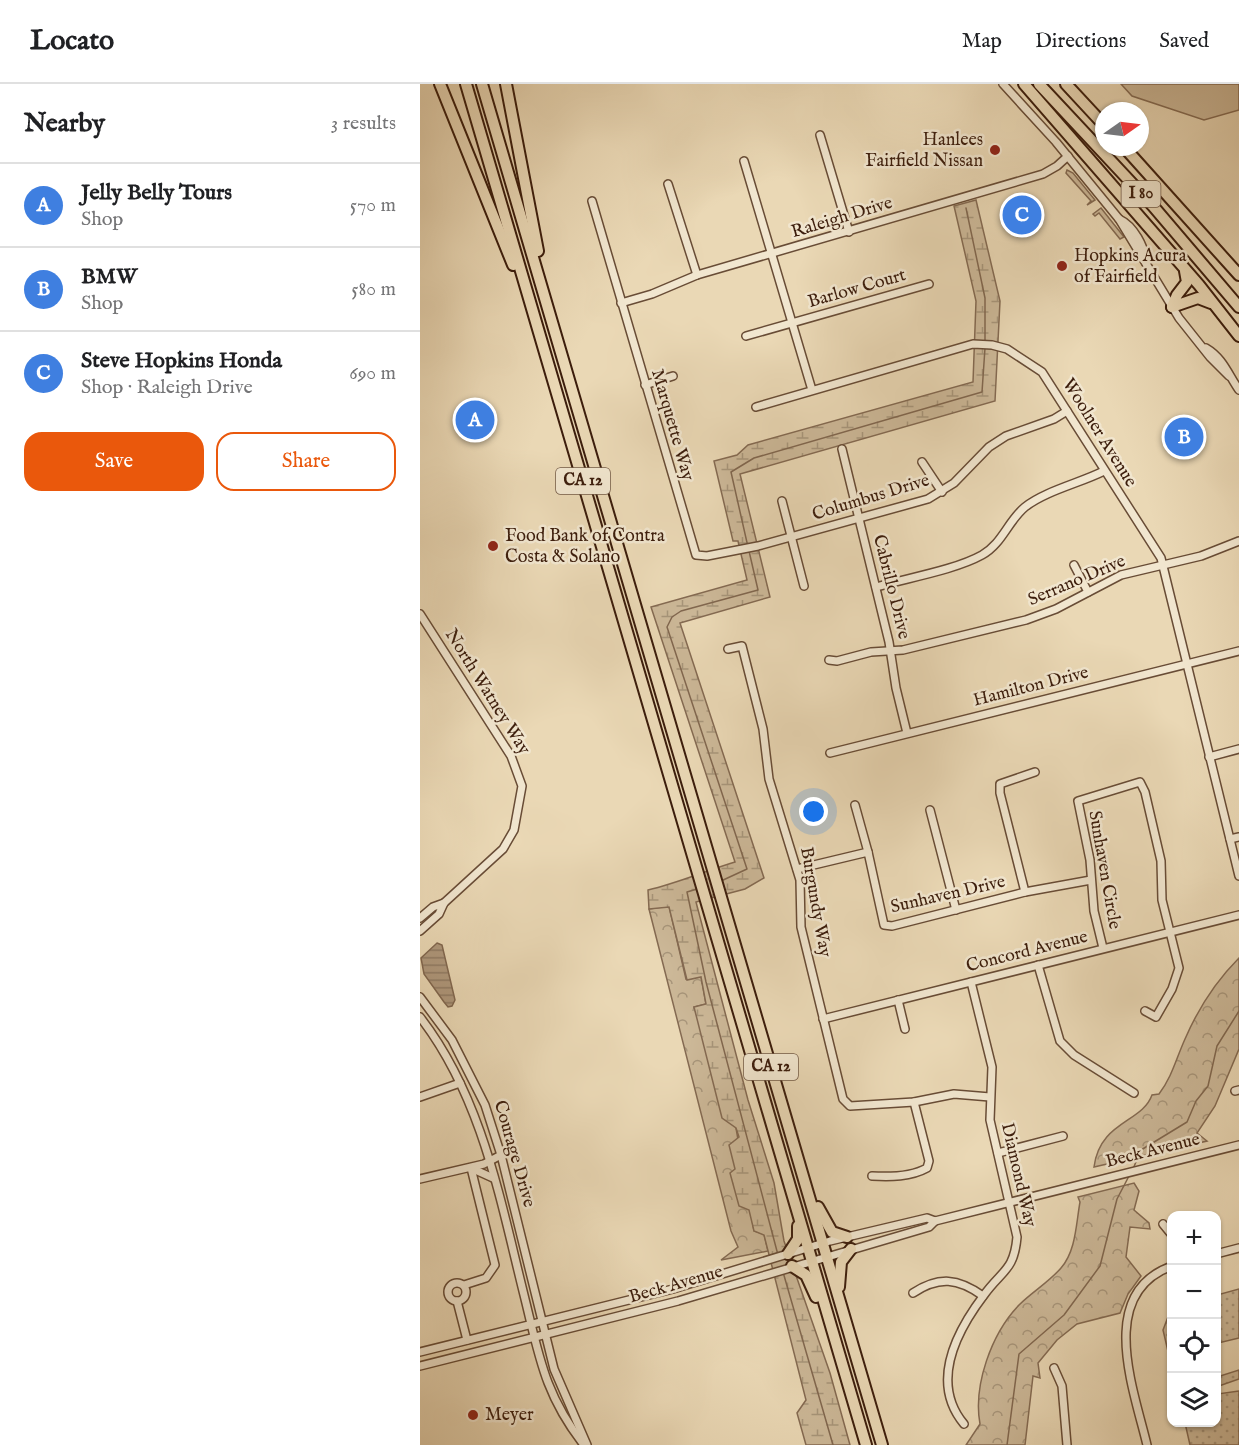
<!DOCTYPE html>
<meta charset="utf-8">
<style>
body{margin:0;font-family:"IM FELL English",serif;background:#f2f2f2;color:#202124}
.controls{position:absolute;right:18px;bottom:18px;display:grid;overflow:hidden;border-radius:12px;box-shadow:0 2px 4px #0004}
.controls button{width:54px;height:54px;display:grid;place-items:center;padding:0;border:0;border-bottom:2px solid #e0e0e0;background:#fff;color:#202124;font:30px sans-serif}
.compass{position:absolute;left:675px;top:18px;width:54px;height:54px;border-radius:50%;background:#fff;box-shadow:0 2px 4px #0004;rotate:76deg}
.you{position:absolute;left:394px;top:728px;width:21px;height:21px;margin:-15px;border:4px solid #fff;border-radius:50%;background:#1a73e8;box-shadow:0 0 0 9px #1a73e833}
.badge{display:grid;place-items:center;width:39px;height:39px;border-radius:50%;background:#ea580c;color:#fff;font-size:20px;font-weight:700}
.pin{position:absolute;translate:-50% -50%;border:3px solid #fff;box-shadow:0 2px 6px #0006}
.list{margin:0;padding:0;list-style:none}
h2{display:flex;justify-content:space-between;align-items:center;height:78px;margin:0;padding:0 24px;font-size:26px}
h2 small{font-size:20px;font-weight:400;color:#757577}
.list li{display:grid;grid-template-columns:39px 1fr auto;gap:18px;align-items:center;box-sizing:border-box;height:84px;padding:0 24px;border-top:2px solid #e0e0e0}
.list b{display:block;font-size:22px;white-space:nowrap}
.list p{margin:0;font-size:20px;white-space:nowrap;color:#757577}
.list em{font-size:20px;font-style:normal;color:#757577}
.actions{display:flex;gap:12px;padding:18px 24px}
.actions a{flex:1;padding:14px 0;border:2px solid #ea580c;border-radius:18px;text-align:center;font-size:21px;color:#ea580c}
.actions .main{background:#ea580c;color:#fff}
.icon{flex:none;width:33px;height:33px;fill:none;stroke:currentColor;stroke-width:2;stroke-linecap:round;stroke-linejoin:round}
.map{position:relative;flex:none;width:819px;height:1361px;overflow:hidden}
header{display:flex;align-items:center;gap:36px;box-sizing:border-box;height:84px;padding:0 30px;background:#fff;border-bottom:2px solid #e0e0e0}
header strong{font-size:28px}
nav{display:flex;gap:33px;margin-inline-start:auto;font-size:21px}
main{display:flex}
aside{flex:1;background:#fff}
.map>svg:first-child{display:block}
.grass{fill:#ccb898;stroke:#846a52;stroke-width:1.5}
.forest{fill:url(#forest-crowns);stroke:#846a52;stroke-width:1.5}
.wetland{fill:url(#wetland-marsh);stroke:#846a52;stroke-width:1.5}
.park{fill:url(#park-dots);stroke:#846a52;stroke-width:1.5}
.water{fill:url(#water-rules);stroke:#81674f;stroke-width:1.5}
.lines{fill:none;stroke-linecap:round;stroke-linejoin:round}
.stream{stroke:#81674f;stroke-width:1.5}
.minor-casing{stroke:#684c36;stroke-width:10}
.highway-casing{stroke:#3c1d0c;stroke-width:14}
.minor{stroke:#f1e6cf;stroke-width:7}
.highway{stroke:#ead8b5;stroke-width:10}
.poi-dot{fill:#8f2418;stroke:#f1e6cf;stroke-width:2}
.labels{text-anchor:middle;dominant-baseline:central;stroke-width:5;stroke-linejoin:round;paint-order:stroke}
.shield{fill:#f1e6cf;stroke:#725946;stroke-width:1.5}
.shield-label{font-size:16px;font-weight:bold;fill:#3c1d0c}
.poi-label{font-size:18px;fill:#3c1d0c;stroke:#f1e6cf;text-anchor:start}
.street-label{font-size:18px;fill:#3c1d0c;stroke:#f1e6cf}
</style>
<header>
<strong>Locato</strong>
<nav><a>Map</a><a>Directions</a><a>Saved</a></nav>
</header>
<main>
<aside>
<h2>Nearby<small>3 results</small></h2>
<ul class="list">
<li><span class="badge" style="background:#3f7fe0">A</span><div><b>Jelly Belly Tours</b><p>Shop</p></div><em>570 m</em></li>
<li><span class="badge" style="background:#3f7fe0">B</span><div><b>BMW</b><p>Shop</p></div><em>580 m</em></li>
<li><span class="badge" style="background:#3f7fe0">C</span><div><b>Steve Hopkins Honda</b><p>Shop · Raleigh Drive</p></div><em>690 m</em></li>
</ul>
<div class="actions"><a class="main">Save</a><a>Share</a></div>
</aside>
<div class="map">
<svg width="819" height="1361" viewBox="0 0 819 1361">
<defs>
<pattern id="forest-crowns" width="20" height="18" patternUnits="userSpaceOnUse" patternTransform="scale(1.5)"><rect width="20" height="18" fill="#ccb898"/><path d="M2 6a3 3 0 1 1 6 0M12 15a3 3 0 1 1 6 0" fill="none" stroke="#a7957a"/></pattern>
<pattern id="wetland-marsh" width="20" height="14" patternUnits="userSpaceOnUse" patternTransform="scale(1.5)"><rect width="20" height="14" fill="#ccb898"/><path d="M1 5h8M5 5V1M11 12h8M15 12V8" fill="none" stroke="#a7957a"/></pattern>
<pattern id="park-dots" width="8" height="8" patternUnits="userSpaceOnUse" patternTransform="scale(1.5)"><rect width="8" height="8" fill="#ccb898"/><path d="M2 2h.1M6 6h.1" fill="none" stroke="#a7957a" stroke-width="1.8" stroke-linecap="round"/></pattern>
<pattern id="water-rules" width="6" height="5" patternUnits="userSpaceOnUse" patternTransform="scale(1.5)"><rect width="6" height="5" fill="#af987c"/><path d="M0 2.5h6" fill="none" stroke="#907b64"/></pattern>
</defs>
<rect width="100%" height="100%" fill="#ead8b5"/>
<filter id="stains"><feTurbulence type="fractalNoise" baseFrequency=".00333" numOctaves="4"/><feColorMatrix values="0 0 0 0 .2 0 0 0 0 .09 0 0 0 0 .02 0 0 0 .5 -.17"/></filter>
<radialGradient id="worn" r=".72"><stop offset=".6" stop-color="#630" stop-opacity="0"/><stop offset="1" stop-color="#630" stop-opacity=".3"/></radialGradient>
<g class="grass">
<path d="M 701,0 L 819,0 L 819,26 L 784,36 L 712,12 Z"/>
<path d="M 647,86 L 653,89 L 675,116 L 667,121 L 671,117 L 646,89 Z"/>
<path d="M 681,124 L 704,153 L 700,155 L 679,129 L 675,132 L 673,130 Z"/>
</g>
<g class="forest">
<path d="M 249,822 L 266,895 L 281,892 L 286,920 L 274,923 L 316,1044 L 334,1147 L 344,1150 L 348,1167 L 301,1176 L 318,1163 L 311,1147 L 229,825 Z"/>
<path d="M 819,874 L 819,965 L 795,1022 L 777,1049 L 787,1057 L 674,1083 C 680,1037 722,1039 732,1011 L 739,1010 C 752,993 756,975 765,955 C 778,925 796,897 819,874 Z"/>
<path d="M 714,1099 L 719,1107 L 714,1126 L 729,1139 L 730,1145 L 710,1143 L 706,1173 L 721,1192 L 708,1210 L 700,1229 L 657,1240 L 637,1256 L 618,1279 L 620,1294 L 613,1292 L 605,1361 L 546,1361 L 560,1340 C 553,1302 571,1250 599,1221 C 612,1208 629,1198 641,1184 C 656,1167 656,1140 660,1118 L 658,1113 Z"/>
</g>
<path class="wetland" d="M 556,116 L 580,217 L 575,317 L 320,390 L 350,513 L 260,539 L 344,794 L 325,805 L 276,818 L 328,1016 L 354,1099 L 364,1157 L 410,1289 L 430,1361 L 386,1361 L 377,1329 L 386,1316 L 344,1151 L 334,1147 L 329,1126 L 319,1122 L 310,1089 L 315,1085 L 309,1061 L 319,1053 L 316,1044 L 302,1034 L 274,923 L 286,920 L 281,893 L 267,896 L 249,823 L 229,825 L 228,806 C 258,799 285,787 315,778 L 231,523 L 327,496 L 318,457 L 313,457 L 294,377 L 317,371 L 328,361 L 553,298 L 556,217 L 534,122 Z"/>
<g class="park">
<path d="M 819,1205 L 819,1254 L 798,1259 L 799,1264 L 797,1264 L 797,1211 Z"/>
<path d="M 751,1225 L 751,1280 L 743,1246 Z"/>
<path d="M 819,1286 L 819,1295 L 799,1302 L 797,1293 Z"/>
<path d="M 797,1303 L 798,1310 L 819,1307 L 819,1361 L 770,1361 L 765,1339 L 796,1338 Z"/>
</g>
<path class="water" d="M 17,859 L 22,861 L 35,916 L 32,922 L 28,923 L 24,918 L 4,890 L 1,874 Z"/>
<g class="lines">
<g class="stream">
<path d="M 546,124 L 565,214 L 565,259"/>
<path d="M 328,463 L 311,388 L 334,374 L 562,308 L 565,264"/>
<path d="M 301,797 L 327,785 L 247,543 L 252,533 L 261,527 L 338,506 L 329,467"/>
<path d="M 277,805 L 267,808 L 286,898 L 358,1171"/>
<path d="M 713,1085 L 721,1066 L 767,1038 L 776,1017 L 788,1002 L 797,962 L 819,927"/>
<path d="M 363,1188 L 413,1361"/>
<path d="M 587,1361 L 599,1270 L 644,1231 L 680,1182 L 697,1115 L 709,1092"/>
</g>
<defs>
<g id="minor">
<path d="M 583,0 L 636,58 L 699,135 L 759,234 L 790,273 L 809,292"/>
<path d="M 400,51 L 429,148"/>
<path d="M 324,77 L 392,306"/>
<path d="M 248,100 L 277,191"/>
<path d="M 172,117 L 276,471 L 287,472 L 338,462 L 508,415 L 534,399 L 569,363 L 586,352 L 634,335 L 647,327"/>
<path d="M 699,135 C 714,142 725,163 726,179"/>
<path d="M 201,219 L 232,210 L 277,191 L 623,90 L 637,82 L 648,72"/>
<path d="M 326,252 L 509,200"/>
<path d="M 786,264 C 803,274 808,290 819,306"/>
<path d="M 225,301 L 253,292"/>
<path d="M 336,323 L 553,260 L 572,261 L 587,265 L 622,288 L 741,474 L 819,792"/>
<path d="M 422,365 L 469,558 L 476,604 L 487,649"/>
<path d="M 502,378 L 522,408"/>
<path d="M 362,417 L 384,502"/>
<path d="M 654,481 L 668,508"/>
<path d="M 456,503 C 487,494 535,486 562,471 C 582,460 588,437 605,423 C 625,407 660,399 684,387"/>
<path d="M 0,530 L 91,672 L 102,702 L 94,746 L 83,765 L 24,819 L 19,830 L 0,847"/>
<path d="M 308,565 L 322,562 L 343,645 L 349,695 L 380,796 L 381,843 L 423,1015 L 430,1022 L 494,1018 L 534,1010 L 570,1013"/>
<path d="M 409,576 L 417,577 L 451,568 L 483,566 L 606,536 L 636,525 L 701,491 L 781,472 L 819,457"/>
<path d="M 410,669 L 819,567"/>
<path d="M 789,673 L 819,665"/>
<path d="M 435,721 L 448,768"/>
<path d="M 510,726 L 536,826"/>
<path d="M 810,755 L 819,753"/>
<path d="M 377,785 L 448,768 L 464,841 L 472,842 L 605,808 L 671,796"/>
<path d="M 605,808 L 580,709 L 580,700 L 615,688"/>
<path d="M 0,834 L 13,823 L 24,819"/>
<path d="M 683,864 L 674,827 L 670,776 L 658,717 L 720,698 L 725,708 L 741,777 L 742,816 L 759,884 L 752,905 L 736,933 L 725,927"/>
<path d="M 618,881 L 640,957 L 654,971 L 714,1009"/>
<path d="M 0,913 L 32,956 L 65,1021 L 81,1071 L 134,1285 L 167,1361"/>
<path d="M 478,916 L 485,945"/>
<path d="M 0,933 C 62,1013 80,1115 104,1211 C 119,1271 124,1310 164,1361"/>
<path d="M 403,935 L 819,831"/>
<path d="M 815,1007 L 819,1006"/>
<path d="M 0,1013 L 40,999"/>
<path d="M 578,1069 L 643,1052"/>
<path d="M 51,1084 L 73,1094"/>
<path d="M 452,1092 C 470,1093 491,1093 507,1084 L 509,1077 L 494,1018"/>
<path d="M 0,1095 L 64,1080 L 81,1071"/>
<path d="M 743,1140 L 752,1151"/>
<path d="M 796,1170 L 819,1164"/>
<circle cx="37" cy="1208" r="9"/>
<path d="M 44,1201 L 66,1194 L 75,1181 L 51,1084"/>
<path d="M 493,1209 C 519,1192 538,1194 563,1212"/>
<path d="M 37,1217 L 47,1256"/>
<path d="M 0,1268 L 253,1205 L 410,1157 L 507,1134 L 515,1137 L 819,1061"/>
<path d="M 0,1282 L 258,1217 L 509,1143 L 515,1137"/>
<path d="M 634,1284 L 642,1302 L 647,1361"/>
<path d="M 544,1340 C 510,1299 536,1248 564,1211 C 582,1186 594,1187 597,1153 L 570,1036 L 572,983 L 551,898"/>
<path d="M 727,1361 C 714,1306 676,1209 752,1182"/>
</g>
<g id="highway">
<path d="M 20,0 L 93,181"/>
<path d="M 46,0 L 446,1361"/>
<path d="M 62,0 L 462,1361"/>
<path d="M 86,0 L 118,167"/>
<path d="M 604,0 L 779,201 L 819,252"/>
<path d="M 619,0 L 733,122 L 819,223"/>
<path d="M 646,0 L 684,41"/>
<path d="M 704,63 L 819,191"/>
<path d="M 752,223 L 757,211 L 767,198 L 765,187"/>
<path d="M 752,223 L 778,214 L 791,219"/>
<path d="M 398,1123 L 412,1148 L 427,1153"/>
<path d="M 368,1170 L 378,1155 L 378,1142"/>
<path d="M 372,1182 L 386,1191 L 396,1213"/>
<path d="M 419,1203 L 421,1178 L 431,1165"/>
</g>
</defs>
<use href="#minor" class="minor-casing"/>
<use href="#highway" class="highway-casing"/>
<use href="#minor" class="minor"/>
<use href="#highway" class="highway"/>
</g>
<g class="poi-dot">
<circle cx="575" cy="66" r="6"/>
<circle cx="642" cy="182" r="6"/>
<circle cx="73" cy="462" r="6"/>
<circle cx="53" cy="1331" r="6"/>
</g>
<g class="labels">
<g class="shield">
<rect x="701.5" y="97" width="39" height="26" rx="4.5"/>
<rect x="136" y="384" width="54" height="26" rx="4.5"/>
<rect x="324" y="970" width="54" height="26" rx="4.5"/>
</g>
<g class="shield-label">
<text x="721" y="110">I 80</text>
<text x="163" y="397">CA 12</text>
<text x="351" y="983">CA 12</text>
</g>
<g class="poi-label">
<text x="563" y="56" text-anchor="end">Hanlees<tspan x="563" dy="21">Fairfield Nissan</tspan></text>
<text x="654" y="172">Hopkins Acura<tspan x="654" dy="21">of Fairfield</tspan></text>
<text x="85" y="452">Food Bank of Contra<tspan x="85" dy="21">Costa &amp; Solano</tspan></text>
<text x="65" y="1331">Meyer</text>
</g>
<g class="street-label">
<text transform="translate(422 134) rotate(-17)">Raleigh Drive</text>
<text transform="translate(437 205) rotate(-16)">Barlow Court</text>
<text transform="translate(252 341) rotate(74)">Marquette Way</text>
<text transform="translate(679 349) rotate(58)">Woolner Avenue</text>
<text transform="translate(451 414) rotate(-17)">Columbus Drive</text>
<text transform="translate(657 497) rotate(-23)">Serrano Drive</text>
<text transform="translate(471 503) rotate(76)">Cabrillo Drive</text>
<text transform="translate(611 603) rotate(-14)">Hamilton Drive</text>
<text transform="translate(67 608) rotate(58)">North Watney Way</text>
<text transform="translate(684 786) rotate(80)">Sunhaven Circle</text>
<text transform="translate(528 811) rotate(-13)">Sunhaven Drive</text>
<text transform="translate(395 818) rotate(80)">Burgundy Way</text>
<text transform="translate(607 868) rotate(-14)">Concord Avenue</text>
<text transform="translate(733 1067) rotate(-14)">Beck Avenue</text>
<text transform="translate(94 1070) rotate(74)">Courage Drive</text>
<text transform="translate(598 1091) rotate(77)">Diamond Way</text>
<text transform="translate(256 1201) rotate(-16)">Beck Avenue</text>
</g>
</g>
<rect width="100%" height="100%" filter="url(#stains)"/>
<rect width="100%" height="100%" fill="url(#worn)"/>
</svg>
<div class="controls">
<button>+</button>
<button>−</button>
<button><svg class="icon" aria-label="locate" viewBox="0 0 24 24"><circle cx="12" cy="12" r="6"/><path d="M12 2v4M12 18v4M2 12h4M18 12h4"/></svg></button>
<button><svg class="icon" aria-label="layers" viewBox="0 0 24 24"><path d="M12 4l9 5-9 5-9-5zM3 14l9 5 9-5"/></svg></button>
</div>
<svg class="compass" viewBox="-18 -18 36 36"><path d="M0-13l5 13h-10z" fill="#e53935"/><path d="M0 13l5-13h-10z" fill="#757577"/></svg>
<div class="you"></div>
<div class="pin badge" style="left:55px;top:336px;background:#3f7fe0">A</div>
<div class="pin badge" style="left:764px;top:353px;background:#3f7fe0">B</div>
<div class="pin badge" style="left:602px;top:131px;background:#3f7fe0">C</div>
</div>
</main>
